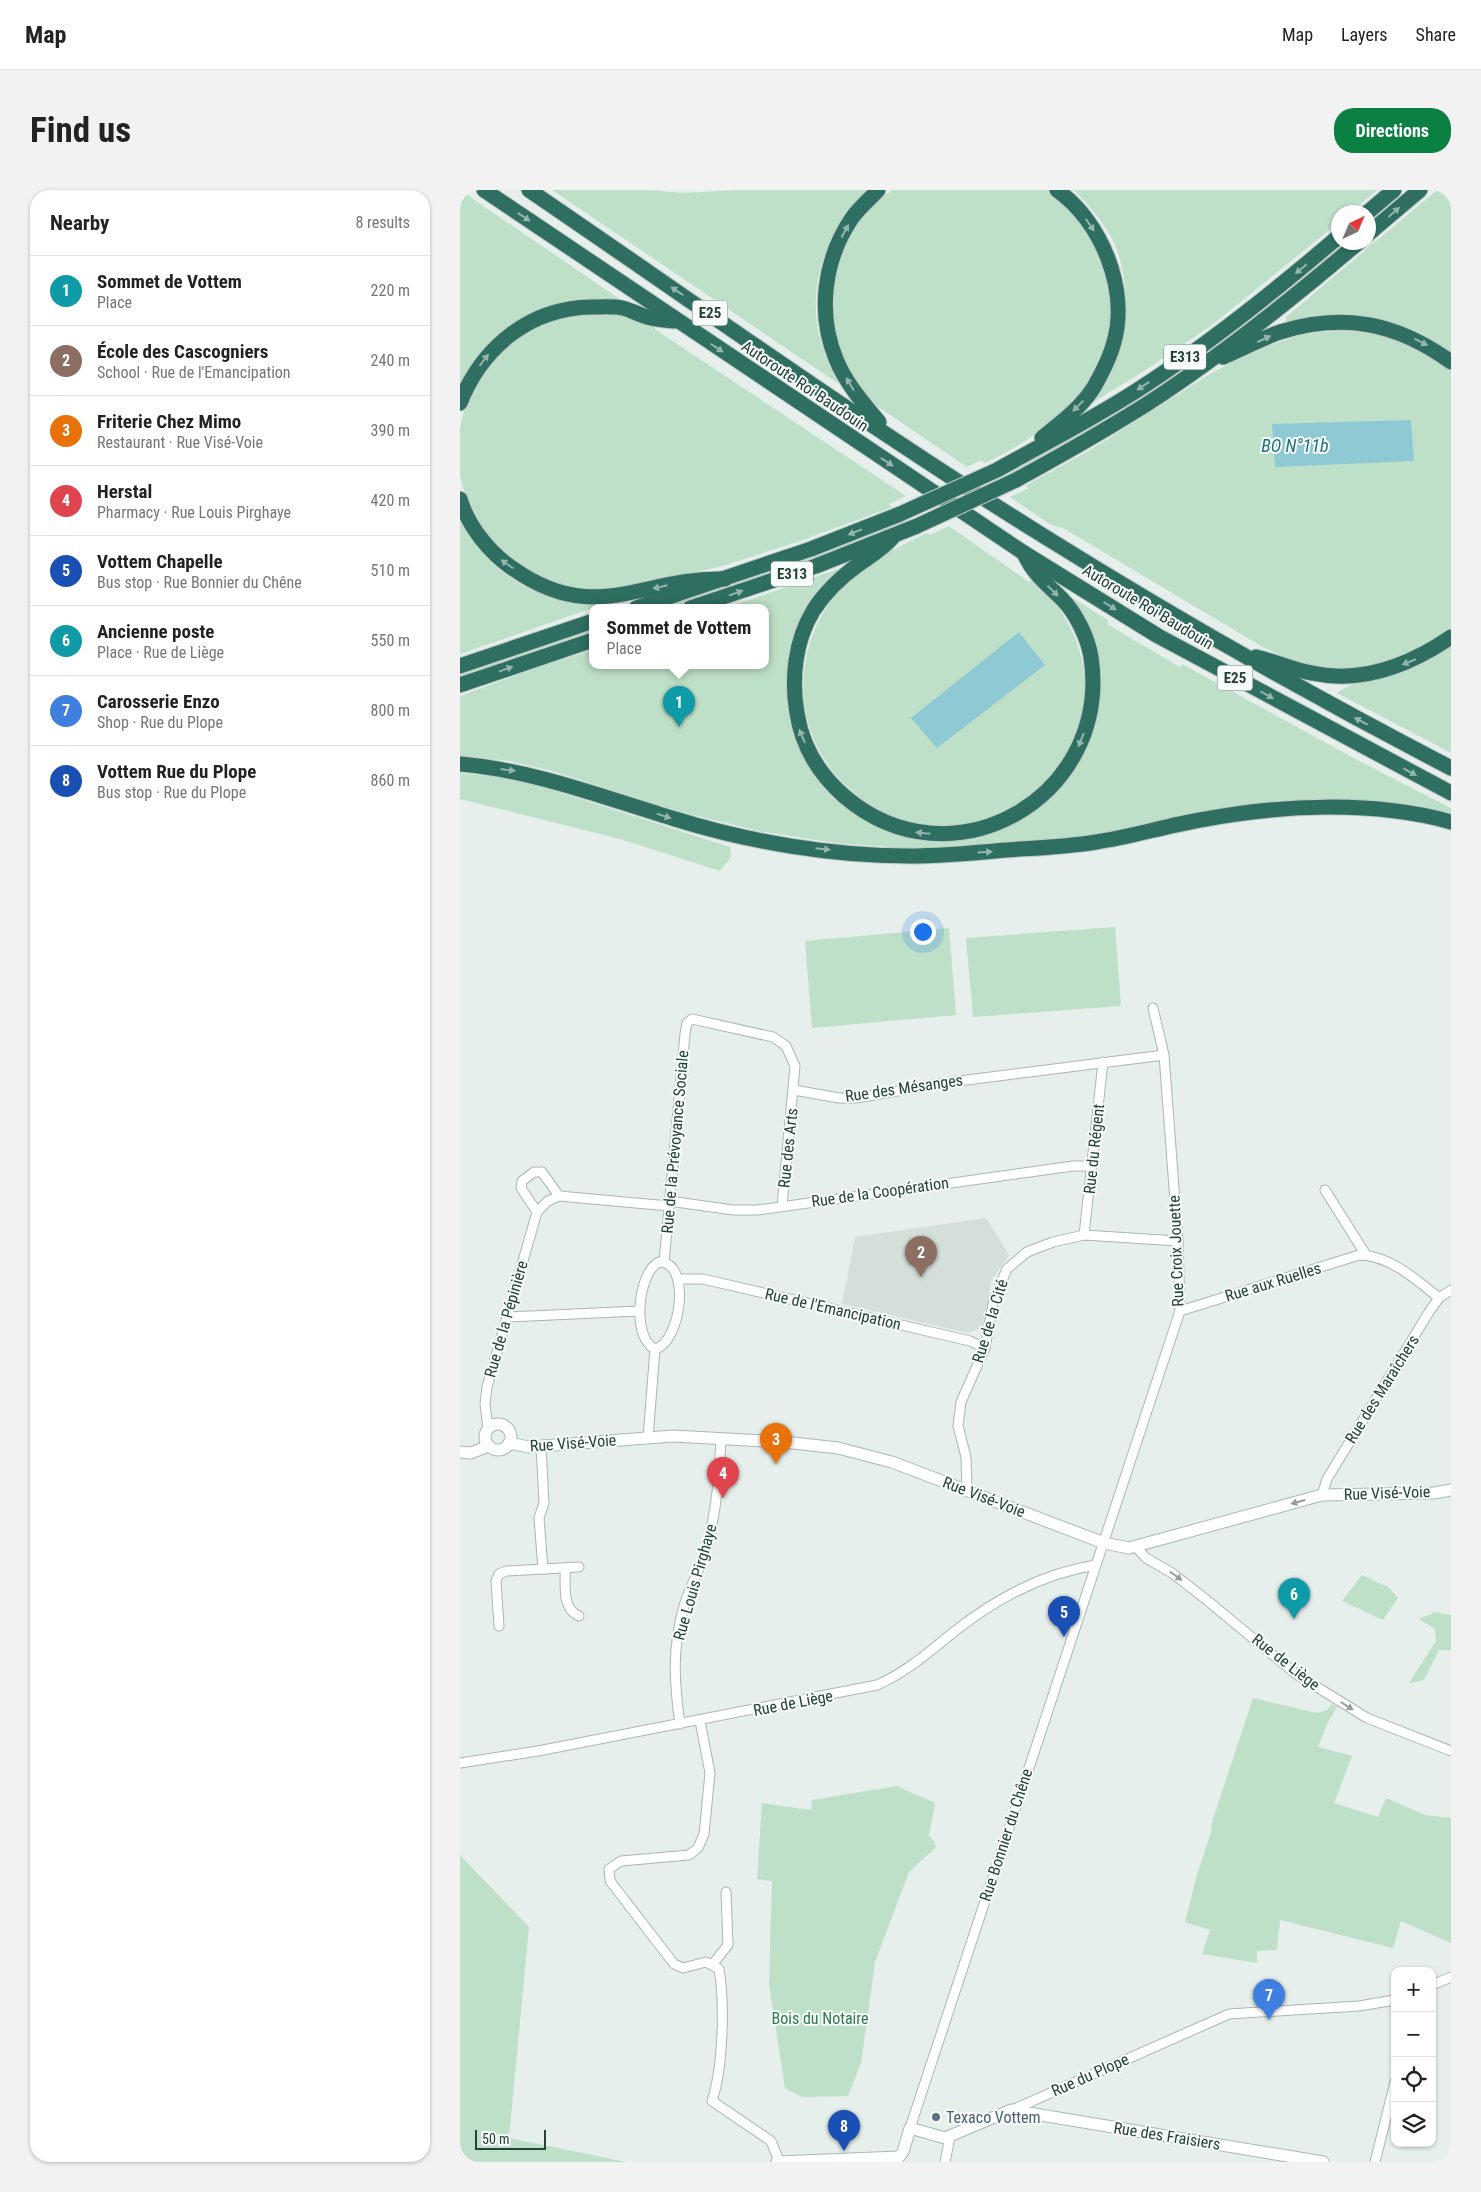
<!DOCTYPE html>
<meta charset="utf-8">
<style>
body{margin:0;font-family:"Roboto Condensed",sans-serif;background:#f2f2f2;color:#222}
.controls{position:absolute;right:15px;bottom:15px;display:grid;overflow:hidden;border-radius:10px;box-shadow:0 1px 4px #0004}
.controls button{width:45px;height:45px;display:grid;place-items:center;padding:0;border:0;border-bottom:1px solid #e0e0e0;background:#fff;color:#222;font:25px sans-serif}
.compass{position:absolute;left:871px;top:15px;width:45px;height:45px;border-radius:50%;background:#fff;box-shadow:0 1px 4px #0004;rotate:44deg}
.scale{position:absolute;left:15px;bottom:12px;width:71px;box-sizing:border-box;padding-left:5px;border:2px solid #24423a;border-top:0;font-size:14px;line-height:18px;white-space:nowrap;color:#24423a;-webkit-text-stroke:4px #f7fbf9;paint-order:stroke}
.you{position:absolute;left:462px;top:741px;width:18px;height:18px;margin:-12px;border:4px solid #fff;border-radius:50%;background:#1a73e8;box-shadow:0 0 0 8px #1a73e833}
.badge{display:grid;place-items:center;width:32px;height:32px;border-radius:50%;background:#0b8043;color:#fff;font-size:16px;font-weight:700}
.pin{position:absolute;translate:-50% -41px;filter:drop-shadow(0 1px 2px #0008)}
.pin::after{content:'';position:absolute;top:26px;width:18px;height:15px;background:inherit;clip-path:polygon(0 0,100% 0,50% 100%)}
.popup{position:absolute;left:129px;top:414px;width:180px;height:65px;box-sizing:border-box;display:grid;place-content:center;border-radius:10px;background:#fff;filter:drop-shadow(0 1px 4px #0005);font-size:16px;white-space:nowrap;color:#767676}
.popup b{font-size:19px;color:#222}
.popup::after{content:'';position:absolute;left:50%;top:100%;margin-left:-10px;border:10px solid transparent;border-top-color:#fff}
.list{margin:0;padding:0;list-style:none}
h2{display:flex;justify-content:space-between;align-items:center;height:65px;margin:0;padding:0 20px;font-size:21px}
h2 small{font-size:16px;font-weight:400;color:#767676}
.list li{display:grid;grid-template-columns:32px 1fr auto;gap:15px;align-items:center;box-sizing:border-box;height:70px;padding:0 20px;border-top:1px solid #e0e0e0}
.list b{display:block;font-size:19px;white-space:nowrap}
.list p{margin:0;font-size:16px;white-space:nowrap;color:#767676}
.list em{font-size:16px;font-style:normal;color:#767676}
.icon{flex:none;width:28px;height:28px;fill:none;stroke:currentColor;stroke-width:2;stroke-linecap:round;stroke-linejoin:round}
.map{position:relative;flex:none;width:991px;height:1972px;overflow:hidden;border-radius:20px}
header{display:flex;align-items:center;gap:30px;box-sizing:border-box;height:70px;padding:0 25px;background:#fff;border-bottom:1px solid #e0e0e0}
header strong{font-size:24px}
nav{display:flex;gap:28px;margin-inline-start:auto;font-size:18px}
.intro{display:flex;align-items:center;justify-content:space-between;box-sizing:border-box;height:120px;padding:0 30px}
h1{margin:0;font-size:35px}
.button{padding:12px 22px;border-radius:20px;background:#0b8043;color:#fff;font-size:18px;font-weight:700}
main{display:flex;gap:30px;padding:0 30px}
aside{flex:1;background:#fff;border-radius:20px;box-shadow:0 1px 4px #0004}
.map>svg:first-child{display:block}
.built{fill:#d4dfda}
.green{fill:#bfe0c8}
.water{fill:#8ec9d4}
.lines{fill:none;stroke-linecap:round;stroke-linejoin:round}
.street-casing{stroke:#a8b8b2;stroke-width:11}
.secondary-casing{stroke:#a4bbb3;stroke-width:13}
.highway-casing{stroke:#c2cac8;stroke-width:17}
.street{stroke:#fff;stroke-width:9}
.secondary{stroke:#fff;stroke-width:11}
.highway{stroke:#2f6f62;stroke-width:15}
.highway-bridge-casing{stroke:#c2cac8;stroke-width:17;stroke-linecap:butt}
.highway-bridge{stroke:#2f6f62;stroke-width:15}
.oneway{fill:#93b5ae}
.oneway2{fill:#92a09c}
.service-dot{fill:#5c6f8a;stroke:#f7fbf9;stroke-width:2}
.labels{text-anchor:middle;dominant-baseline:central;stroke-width:4;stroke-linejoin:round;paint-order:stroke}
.shield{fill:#f7fbf9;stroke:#637a73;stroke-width:1}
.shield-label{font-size:15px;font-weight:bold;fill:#24423a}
.street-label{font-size:16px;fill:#24423a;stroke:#f7fbf9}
.park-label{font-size:16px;fill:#2d7a4b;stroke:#f7fbf9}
.service-label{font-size:16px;fill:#4e5e75;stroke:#f7fbf9;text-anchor:start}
.water-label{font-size:18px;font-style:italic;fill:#1c6f80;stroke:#f7fbf9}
</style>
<header>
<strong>Map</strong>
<nav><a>Map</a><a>Layers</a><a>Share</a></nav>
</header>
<div class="intro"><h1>Find us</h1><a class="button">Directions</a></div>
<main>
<aside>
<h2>Nearby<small>8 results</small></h2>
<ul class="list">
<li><span class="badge" style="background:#0f9aa8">1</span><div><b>Sommet de Vottem</b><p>Place</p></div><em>220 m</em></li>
<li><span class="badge" style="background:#8d6e63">2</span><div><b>École des Cascogniers</b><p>School · Rue de l'Emancipation</p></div><em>240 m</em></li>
<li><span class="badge" style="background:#e8710a">3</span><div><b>Friterie Chez Mimo</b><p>Restaurant · Rue Visé-Voie</p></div><em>390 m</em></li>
<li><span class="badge" style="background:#e0444e">4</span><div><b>Herstal</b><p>Pharmacy · Rue Louis Pirghaye</p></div><em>420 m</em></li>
<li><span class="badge" style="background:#1a4fb4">5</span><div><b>Vottem Chapelle</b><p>Bus stop · Rue Bonnier du Chêne</p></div><em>510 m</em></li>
<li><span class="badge" style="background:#0f9aa8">6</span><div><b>Ancienne poste</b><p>Place · Rue de Liège</p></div><em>550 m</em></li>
<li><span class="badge" style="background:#3f7fe0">7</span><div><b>Carosserie Enzo</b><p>Shop · Rue du Plope</p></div><em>800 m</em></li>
<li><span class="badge" style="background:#1a4fb4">8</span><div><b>Vottem Rue du Plope</b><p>Bus stop · Rue du Plope</p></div><em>860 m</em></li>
</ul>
</aside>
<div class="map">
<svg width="991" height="1972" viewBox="0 0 991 1972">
<rect width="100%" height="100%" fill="#e6efeb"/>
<path class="built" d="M 526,1028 L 549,1065 L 531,1091 L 525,1134 L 519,1139 L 508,1143 L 382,1114 L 395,1047 Z"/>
<g class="green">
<path d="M 0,0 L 161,110 C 85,105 38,130 0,196 Z"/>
<path d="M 92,0 L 190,0 L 223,3 L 277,0 L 410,0 C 372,31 350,84 357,133 C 360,155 369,175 379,194 Z"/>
<path d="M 432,0 L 593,0 C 605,12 619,25 629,38 C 637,48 640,66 644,77 C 677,171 602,237 525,273 L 521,270 L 507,277 L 414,214 C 355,153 358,48 432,0 Z"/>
<path d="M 614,0 L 917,0 L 891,22 L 878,22 L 878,33 L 752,135 L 687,179 L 629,215 C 636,204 645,194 650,183 C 669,144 672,83 650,45 C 640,28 628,14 614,0 Z"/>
<path d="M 977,0 L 991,0 L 991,167 L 944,140 L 831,134 L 826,131 L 826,127 Z"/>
<path d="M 880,53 L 889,53 C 824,108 756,163 684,209 C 639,236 594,261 548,286 L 543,283 L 579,264 Z"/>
<path d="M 154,122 L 192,134 L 196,140 L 446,306 L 429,314 L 432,317 L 343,350 L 266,375 L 157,401 L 106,399 L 58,378 L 27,347 L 7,311 L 0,286 L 0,239 L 4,221 L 13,197 L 25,179 L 57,146 L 95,127 Z"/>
<path d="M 891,140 C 928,144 964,155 991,181 L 991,437 C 956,470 902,484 854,477 C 835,474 818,464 801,456 L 603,338 L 591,335 L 550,307 L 569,298 L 565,296 L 632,259 L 750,184 L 790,162 L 846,143 Z"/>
<path d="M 446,328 L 451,332 L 354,369 L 210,418 L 192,418 Z"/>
<path d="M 0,329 C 34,391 80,413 149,415 L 133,418 L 0,464 Z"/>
<path d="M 489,336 L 569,392 L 572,389 C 610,421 634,474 622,524 C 612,562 589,596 556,617 C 452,678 323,587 346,469 C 350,447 360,424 375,406 C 401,375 431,360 467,343 L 470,345 Z"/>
<path d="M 384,377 C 377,383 369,388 364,394 C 337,424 322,474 328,514 C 347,642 497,699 591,606 C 614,583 631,553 636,520 C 637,509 633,494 632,483 C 630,468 630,452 626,438 C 623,428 616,417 611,407 L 648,430 L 647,434 L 720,477 L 722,474 L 903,573 L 991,618 L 991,628 L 836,615 L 637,648 L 540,656 L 442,658 L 376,653 L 299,641 L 221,622 L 92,581 L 50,571 L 0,566 L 0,506 L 81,476 L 133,460 L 133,476 L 305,476 L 305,418 L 266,418 Z"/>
<path d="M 133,437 L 133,442 L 0,488 L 0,481 Z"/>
<path d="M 991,456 L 991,563 L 877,503 C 912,479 953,487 991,456 Z"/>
<path d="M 0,583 L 44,588 L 80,596 L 270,657 L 271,667 L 260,681 L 160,649 L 0,609 Z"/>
<path d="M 655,737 L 661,816 L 513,827 L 506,748 Z"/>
<path d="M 489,738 L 496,825 L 352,838 L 345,751 Z"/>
<path d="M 902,1385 L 928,1397 L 938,1408 L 923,1430 L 882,1411 Z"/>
<path d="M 975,1422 L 991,1425 L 991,1460 L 979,1460 L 964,1490 L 949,1493 L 976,1451 L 975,1439 L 959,1429 Z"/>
<path d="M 793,1508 L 857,1523 L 867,1520 L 872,1514 L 877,1517 L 868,1532 L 858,1557 L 892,1566 L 874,1613 L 918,1627 L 926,1608 L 965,1625 L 991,1628 L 991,1753 L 941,1731 L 933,1758 L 820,1730 L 817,1760 L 797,1761 L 797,1773 L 742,1764 L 750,1740 L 725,1732 L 737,1685 L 752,1639 L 751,1635 Z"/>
<path d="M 437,1596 L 475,1613 L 469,1646 L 474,1651 L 476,1657 L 449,1682 L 415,1772 L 401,1873 L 388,1906 L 342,1907 L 325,1898 L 309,1794 L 312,1691 L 297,1689 L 302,1613 L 351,1620 L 352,1610 Z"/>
<path d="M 0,1665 L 69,1737 L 49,1948 L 166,1972 L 0,1972 Z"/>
</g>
<g class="water">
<path d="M 951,230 L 954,271 L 815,277 L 812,234 Z"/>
<path d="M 559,442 L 585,475 L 477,558 L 451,528 Z"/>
</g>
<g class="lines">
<defs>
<g id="street">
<path d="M 334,900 L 379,908 L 396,908 L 491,892 L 704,865"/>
<path d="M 865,1000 L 906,1065"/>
<path d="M 209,1011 L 273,1020 L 298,1020 L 613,976 L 631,976"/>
<path d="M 77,1022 L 61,998 L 62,991 L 74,982 L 82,982 L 99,1006"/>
<path d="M 624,1045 L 643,872"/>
<path d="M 199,1072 C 232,1071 221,1153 195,1159 C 171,1148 178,1082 199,1072 Z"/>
<path d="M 204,1072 L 225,844 L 227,833 L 232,829 L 313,847 L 326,856 L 335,876 L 322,1016"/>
<path d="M 218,1089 L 243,1089 L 510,1151 L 525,1158"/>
<path d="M 720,1121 L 899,1065 C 929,1065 957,1090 979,1108"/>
<path d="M 48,1127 L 179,1121"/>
<path d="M 28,1238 L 25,1214 L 27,1197 L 77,1022 L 88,1011 L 99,1006 L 209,1016"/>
<path d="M 188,1248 L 195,1159"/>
<path d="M 81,1256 L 84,1313 L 79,1328 L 83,1379"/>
<path d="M 507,1299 L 506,1267 L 498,1236 L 501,1212 L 525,1158 L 534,1109 L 547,1079 L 567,1062 L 593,1052 L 624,1045 L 718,1051"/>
<path d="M 862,1305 L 867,1289 L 969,1122 L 979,1108 L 991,1100"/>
<path d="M 677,1358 L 686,1368 L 712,1383 L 748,1411 L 836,1484 L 907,1528 L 991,1561"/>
<path d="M 105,1378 C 106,1393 101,1419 119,1426"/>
<path d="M 39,1436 L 36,1391 L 39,1384 L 46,1381 L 119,1377"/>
<path d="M 240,1531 L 250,1583 L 244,1644 L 238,1658 L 229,1665 L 161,1671 L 149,1679 L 150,1691 L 214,1774 L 223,1778 L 246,1772 L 259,1779 C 265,1814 263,1878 252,1911 L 311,1951 L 319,1971"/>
<path d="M 220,1534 C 214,1492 212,1458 224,1416 C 230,1396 242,1376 247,1355 C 257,1320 259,1285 261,1249"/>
<path d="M 0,1573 L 78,1561 L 417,1495 C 447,1482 470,1461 495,1441 C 537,1408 583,1383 636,1375"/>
<path d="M 252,1775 L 268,1755 L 266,1702"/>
<path d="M 972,1795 L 991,1787"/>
<path d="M 552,1920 L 769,1824 L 899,1816 L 935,1810"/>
<path d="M 450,1938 L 720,1121 L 718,1051 L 704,865 L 693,818"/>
<path d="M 485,1972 L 490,1947"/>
<path d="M 915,1972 L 935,1892"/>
</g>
<g id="secondary">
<circle cx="38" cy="1247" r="13"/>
<path d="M 49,1253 L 69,1257 L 213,1246 L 324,1252 L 378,1258 L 432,1272 L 644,1353 L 669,1358 L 862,1305 L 974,1303 L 991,1300"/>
<path d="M 0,1262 L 11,1263 L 28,1256"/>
<path d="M 317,1972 L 439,1967 L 443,1962 L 450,1938 L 485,1948 L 551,1920 L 863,1972"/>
</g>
<g id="highway">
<path d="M 24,0 L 564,363 L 698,446 L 991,603"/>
<path d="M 69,0 C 239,116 407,236 582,345 C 715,428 852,506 991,578"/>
<path d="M 418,0 C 410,9 399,18 392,28 C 364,69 357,123 376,169 C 385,192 403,213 419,232"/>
<path d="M 908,22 L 934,0"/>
<path d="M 908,44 L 960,0"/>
<path d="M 763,167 C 782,159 800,149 820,142 C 884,122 937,133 991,172"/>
<path d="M 0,213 C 22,157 70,118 131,117 C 141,117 153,116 162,118 C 172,120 181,126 191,128 C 199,130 207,130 214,131"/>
<path d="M 582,248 C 600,233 621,218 634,197 C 642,183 650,168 654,152 C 669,99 641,31 597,0"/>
<path d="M 537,280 C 585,253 633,229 679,199 C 749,154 815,101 878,47"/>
<path d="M 556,290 C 600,266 644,241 687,214 C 761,166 831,110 899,52"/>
<path d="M 0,309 C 8,336 29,362 52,378 C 135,437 180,387 265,389"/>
<path d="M 433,347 C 423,359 412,365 399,374 C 381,387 365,402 353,421 C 335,451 331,489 337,523 C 342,556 359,584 384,606 C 492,699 652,607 631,467 C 628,448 616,423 602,409 C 586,393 573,384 564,363"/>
<path d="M 176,418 L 351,359 L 440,324"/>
<path d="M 230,418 L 356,376 L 457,336"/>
<path d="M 796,467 C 815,471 833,480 852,483 C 902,494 950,475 991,447"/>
<path d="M 0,476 L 133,431"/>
<path d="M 0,495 L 133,450"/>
<path d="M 0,574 C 77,581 142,607 215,629 C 289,652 372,666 449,666 C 481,666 514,663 545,660 C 575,658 606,657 636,652 C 671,647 705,636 740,630 C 820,615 912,610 991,632"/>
</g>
</defs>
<use href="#street" class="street-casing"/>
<use href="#secondary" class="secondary-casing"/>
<use href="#highway" class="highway-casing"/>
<use href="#street" class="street"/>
<use href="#secondary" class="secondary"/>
<use href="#highway" class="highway"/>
<defs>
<g id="highway-bridge">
<path d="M 440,324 L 537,280"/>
<path d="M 457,336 L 556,290"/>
</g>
</defs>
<use href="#highway-bridge" class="highway-bridge-casing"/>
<use href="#highway-bridge" class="highway-bridge"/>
</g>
<defs><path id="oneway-solid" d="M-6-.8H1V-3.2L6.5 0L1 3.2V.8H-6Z" transform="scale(1.25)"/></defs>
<g class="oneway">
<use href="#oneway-solid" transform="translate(934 22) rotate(-41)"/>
<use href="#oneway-solid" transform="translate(64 27) rotate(34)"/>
<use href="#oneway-solid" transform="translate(630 35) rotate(56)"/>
<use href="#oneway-solid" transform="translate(385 41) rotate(-61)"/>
<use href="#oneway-solid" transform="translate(841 79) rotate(140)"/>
<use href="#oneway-solid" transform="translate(217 101) rotate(-146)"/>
<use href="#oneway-solid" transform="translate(804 149) rotate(-25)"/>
<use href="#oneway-solid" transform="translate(961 152) rotate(27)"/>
<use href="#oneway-solid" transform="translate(257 158) rotate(34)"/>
<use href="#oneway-solid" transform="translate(24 170) rotate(-53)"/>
<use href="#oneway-solid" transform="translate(390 194) rotate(-121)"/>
<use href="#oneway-solid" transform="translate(683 196) rotate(146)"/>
<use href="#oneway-solid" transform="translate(618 216) rotate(135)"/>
<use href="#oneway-solid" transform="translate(427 272) rotate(33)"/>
<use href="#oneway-solid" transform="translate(395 342) rotate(159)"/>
<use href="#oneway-solid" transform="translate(47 374) rotate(-145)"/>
<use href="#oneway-solid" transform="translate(200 397) rotate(167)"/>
<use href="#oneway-solid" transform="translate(593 401) rotate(44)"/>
<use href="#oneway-solid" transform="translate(276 403) rotate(-19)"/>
<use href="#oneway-solid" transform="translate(650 416) rotate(32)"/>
<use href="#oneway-solid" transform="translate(949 472) rotate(158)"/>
<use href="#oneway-solid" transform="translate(46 479) rotate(-20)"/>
<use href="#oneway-solid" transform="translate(807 505) rotate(29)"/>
<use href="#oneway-solid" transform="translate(901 531) rotate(-152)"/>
<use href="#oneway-solid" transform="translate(342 546) rotate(-113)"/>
<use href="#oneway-solid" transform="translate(621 550) rotate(112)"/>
<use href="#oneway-solid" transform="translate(48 580) rotate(7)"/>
<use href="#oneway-solid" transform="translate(950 582) rotate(28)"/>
<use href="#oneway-solid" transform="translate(204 626) rotate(18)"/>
<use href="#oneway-solid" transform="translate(463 643) rotate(-175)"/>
<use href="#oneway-solid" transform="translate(363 659) rotate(6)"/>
<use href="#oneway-solid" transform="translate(525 662) rotate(-4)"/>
</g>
<g class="oneway2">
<use href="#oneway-solid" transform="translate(838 1312) rotate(165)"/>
<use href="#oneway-solid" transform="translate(716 1386) rotate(36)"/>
<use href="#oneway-solid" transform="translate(887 1516) rotate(32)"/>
</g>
<circle class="service-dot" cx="476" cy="1927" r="5"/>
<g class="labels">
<g class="shield">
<rect x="232.5" y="110.5" width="35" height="25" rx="4"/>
<rect x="704" y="154.5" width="42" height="25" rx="4"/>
<rect x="311" y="371.5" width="42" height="25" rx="4"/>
<rect x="757.5" y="475.5" width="35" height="25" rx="4"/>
</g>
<g class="shield-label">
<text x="250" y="123">E25</text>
<text x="725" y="167">E313</text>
<text x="332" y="384">E313</text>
<text x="775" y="488">E25</text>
</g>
<g class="street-label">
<text transform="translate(345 196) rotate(34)">Autoroute Roi Baudouin</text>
<text transform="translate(688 417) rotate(31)">Autoroute Roi Baudouin</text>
<text transform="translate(444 898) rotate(-8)">Rue des Mésanges</text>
<text transform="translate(215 952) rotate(-85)">Rue de la Prévoyance Sociale</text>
<text transform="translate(328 958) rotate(-84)">Rue des Arts</text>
<text transform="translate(634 959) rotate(-84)">Rue du Régent</text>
<text transform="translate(420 1002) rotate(-8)">Rue de la Coopération</text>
<text transform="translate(716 1061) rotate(-92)">Rue Croix Jouette</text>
<text transform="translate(813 1092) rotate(-17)">Rue aux Ruelles</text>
<text transform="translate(373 1119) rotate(13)">Rue de l'Emancipation</text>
<text transform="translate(46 1129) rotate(-74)">Rue de la Pépinière</text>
<text transform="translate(530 1131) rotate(-73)">Rue de la Cité</text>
<text transform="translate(922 1199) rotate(-58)">Rue des Maraîchers</text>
<text transform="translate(113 1253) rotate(-4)">Rue Visé-Voie</text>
<text transform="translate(927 1303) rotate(-2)">Rue Visé-Voie</text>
<text transform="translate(524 1307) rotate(21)">Rue Visé-Voie</text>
<text transform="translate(235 1392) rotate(-74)">Rue Louis Pirghaye</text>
<text transform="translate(826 1472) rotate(38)">Rue de Liège</text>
<text transform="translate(333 1513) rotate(-11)">Rue de Liège</text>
<text transform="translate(546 1645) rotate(-72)">Rue Bonnier du Chêne</text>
<text transform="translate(630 1885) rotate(-24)">Rue du Plope</text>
<text transform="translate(707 1946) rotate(9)">Rue des Fraisiers</text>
</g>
<g class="park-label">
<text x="360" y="1828">Bois du Notaire</text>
</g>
<g class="service-label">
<text x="486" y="1927">Texaco Vottem</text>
</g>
<g class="water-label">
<text x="835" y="255">BO N°11b</text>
</g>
</g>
</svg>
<div class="controls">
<button>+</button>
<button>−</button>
<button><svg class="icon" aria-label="locate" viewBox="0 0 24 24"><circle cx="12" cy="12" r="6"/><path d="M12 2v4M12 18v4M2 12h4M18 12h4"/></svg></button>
<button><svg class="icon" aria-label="layers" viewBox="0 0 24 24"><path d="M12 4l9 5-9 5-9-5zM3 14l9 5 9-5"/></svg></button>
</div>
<svg class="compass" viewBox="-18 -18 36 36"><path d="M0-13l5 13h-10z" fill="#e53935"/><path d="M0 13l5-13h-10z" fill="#767676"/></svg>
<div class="scale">50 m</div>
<div class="you"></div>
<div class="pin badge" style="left:219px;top:537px;background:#0f9aa8">1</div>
<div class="popup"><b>Sommet de Vottem</b>Place</div>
<div class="pin badge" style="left:461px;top:1087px;background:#8d6e63">2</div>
<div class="pin badge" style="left:316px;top:1274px;background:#e8710a">3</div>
<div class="pin badge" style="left:263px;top:1308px;background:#e0444e">4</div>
<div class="pin badge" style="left:604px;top:1447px;background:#1a4fb4">5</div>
<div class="pin badge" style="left:834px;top:1429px;background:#0f9aa8">6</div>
<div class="pin badge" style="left:809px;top:1830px;background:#3f7fe0">7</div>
<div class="pin badge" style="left:384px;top:1961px;background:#1a4fb4">8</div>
</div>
</main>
